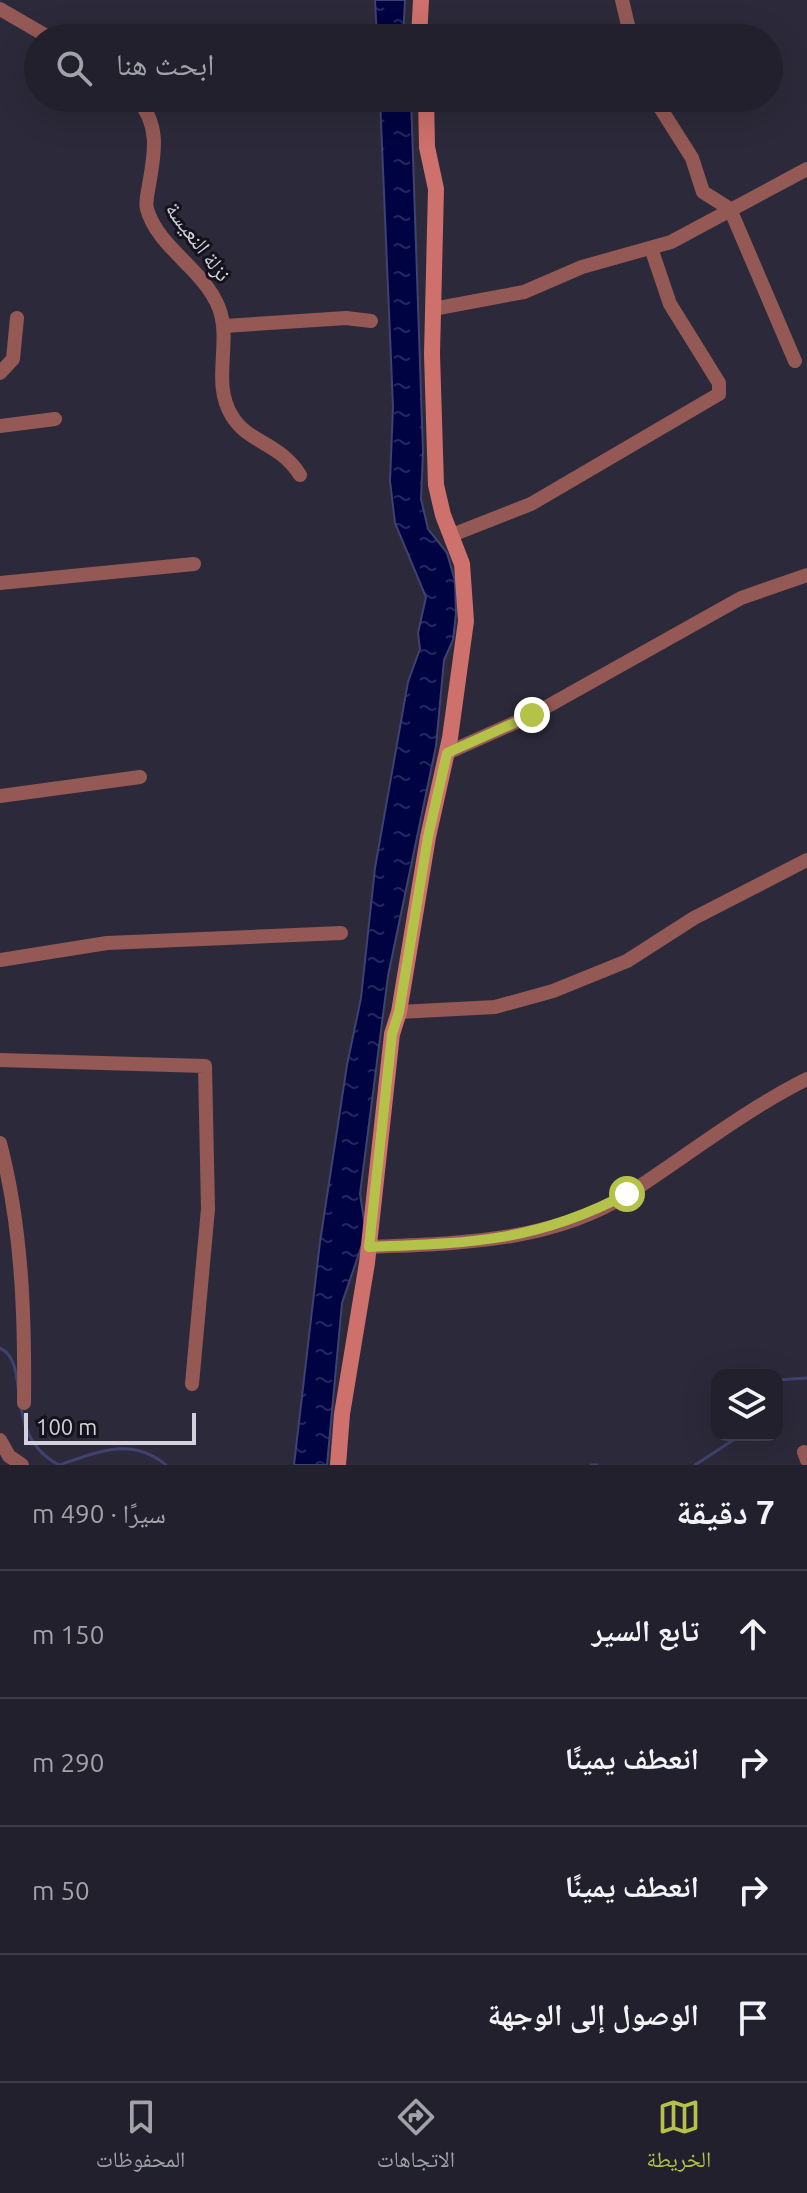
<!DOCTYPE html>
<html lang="ar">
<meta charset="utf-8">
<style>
body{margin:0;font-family:Ubuntu,"Noto Naskh Arabic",sans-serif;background:#2d2d38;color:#f1f3f6;direction:rtl}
.controls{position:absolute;right:24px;bottom:24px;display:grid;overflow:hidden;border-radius:16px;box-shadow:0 8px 32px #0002}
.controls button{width:72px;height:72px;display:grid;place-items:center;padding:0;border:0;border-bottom:2px solid #3e3e48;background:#21202c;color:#f1f3f6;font:40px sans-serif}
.scale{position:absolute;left:24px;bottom:20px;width:172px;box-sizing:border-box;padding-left:8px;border:4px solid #d2d1dc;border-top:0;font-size:22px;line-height:28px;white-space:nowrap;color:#d2d1dc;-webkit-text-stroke:6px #14131b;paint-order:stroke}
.stop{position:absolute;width:24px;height:24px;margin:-18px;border:6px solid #b4c24a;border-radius:50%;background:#fff}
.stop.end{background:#b4c24a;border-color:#fff;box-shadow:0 2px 8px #0008}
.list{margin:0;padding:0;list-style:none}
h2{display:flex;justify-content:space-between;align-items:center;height:104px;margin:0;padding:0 32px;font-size:34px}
h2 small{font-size:26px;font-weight:400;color:#a2a3a9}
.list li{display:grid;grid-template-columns:52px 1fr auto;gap:24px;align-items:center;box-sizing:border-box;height:128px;padding:0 32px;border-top:2px solid #3e3e48}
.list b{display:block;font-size:30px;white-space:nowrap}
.list em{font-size:26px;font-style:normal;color:#a2a3a9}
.icon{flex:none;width:44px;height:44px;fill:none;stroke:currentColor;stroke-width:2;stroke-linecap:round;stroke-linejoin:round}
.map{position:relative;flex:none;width:807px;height:1465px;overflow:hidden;direction:ltr}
.search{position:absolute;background:#21202c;box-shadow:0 8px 32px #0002;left:24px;right:24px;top:24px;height:88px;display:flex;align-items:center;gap:20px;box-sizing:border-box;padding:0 28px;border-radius:44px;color:#a2a3a9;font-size:30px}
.sheet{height:616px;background:#21202c}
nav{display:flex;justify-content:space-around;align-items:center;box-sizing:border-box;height:112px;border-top:2px solid #3e3e48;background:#21202c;font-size:22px;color:#a2a3a9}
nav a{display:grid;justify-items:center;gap:4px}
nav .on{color:#b4c24a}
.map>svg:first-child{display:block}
.water{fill:url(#water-ripples);stroke:#3f4170;stroke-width:2}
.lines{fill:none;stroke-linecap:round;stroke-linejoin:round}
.stream{stroke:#3f4170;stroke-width:3}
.street{stroke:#945955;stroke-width:14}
.secondary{stroke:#ce706b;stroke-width:16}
.route{stroke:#b4c24a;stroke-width:10}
.labels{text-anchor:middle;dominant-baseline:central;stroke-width:6;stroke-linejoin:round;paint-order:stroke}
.street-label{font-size:22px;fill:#d2d1dc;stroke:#14131b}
</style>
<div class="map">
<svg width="807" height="1465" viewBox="0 0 807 1465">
<defs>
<pattern id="water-ripples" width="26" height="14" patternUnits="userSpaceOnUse" patternTransform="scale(2)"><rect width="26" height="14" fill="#000342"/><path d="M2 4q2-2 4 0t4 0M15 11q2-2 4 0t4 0" fill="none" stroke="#24275d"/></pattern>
</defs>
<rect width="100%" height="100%" fill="#2c2a3a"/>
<g class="water">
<path d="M 375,0 L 405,0 L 403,38 L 377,38 Z"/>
<path d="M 380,98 L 411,98 L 423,452 L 421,499 L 428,529 L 447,553 L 455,581 L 456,613 L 453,640 L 444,660 L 436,746 L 388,976 L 360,1194 L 366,1233 L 342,1303 L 327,1465 L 294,1465 L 320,1242 L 347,1065 L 361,998 L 375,868 L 408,682 L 420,649 L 418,633 L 426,597 L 395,523 L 390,481 L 393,407 Z"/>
</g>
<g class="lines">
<g class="stream">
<path d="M 0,1348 C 33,1363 0,1434 59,1465 C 99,1452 131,1436 166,1465"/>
<path d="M 777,1380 L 807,1378"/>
<path d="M 591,1465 L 597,1465"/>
<path d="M 695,1465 L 741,1435"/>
</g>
<g class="street">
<path d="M 622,0 L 631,38"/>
<path d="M 0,9 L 50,38"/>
<path d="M 137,98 C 160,126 155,151 149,185 C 148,192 145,201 147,209 C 158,248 204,269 219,308 C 232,342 211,383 232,416 C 248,443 279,442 300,475"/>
<path d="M 654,98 L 692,158 L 703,192 L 730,209 L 795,361"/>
<path d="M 433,309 L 524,292 L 582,267 L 671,242 L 807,169"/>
<path d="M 224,326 L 346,318 L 371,321"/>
<path d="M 0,373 L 13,359 L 17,318"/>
<path d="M 0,426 L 55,419"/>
<path d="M 452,535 L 531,504 L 719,394 L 719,383 L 670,304 L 651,248"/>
<path d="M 0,583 L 194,564"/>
<path d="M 447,753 L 532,715 L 741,598 L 807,575"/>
<path d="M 0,796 L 140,777"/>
<path d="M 0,960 L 107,943 L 341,933"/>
<path d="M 399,1012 L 495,1007 L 553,991 L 627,961 L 694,918 L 807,860"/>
<path d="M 0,1060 L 205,1066 L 208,1209 L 192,1384"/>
<path d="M 0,1143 C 22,1227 25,1316 24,1403"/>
<path d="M 369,1247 C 458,1243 550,1243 628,1194 C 688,1155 743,1111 807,1079"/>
<path d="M 0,1440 L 9,1456 L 22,1465"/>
<path d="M 804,1452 L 807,1460"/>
</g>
<g class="secondary">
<path d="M 419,38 L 421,0"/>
<path d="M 338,1465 L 342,1414 L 367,1263 L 392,1034 L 399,1012 L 428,837 L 450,738 L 466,621 L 462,564 L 443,515 L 436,485 L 432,354 L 436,189 L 427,147 L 426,98"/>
</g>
</g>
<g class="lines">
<path class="route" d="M 532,715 L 447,753 L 428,837 L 399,1012 L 392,1034 L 369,1247 C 470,1243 535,1242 627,1194"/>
</g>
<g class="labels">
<g class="street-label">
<text transform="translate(199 241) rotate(53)">نزلة النعيسة</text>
</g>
</g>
</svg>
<div class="controls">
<button><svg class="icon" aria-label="layers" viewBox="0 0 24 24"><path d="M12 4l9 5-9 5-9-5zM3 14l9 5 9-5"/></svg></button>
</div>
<div class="scale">100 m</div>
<div class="stop" style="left:627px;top:1194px"></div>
<div class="stop end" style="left:532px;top:715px"></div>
<div class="search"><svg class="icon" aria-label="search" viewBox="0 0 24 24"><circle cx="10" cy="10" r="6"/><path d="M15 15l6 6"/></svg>ابحث هنا</div>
</div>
<section class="sheet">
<h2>7 دقيقة<small>سيرًا · 490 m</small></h2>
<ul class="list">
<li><svg class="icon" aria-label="ahead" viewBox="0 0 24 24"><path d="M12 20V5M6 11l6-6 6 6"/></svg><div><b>تابع السير</b></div><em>150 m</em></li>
<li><svg class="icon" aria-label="right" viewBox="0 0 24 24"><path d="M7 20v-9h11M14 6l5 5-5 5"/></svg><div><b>انعطف يمينًا</b></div><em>290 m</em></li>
<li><svg class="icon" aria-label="right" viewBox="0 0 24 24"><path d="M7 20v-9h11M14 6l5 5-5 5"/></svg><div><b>انعطف يمينًا</b></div><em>50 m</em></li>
<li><svg class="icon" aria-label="arrive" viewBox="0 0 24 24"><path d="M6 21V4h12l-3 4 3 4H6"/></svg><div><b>الوصول إلى الوجهة</b></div></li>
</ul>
</section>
<nav>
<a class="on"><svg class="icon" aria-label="map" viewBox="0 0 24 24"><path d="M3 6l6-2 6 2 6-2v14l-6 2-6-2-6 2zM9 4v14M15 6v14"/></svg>الخريطة</a>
<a><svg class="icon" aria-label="directions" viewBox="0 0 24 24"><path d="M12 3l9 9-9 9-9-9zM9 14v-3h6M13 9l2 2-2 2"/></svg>الاتجاهات</a>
<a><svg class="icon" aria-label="saved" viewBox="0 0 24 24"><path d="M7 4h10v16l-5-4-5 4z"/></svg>المحفوظات</a>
</nav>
